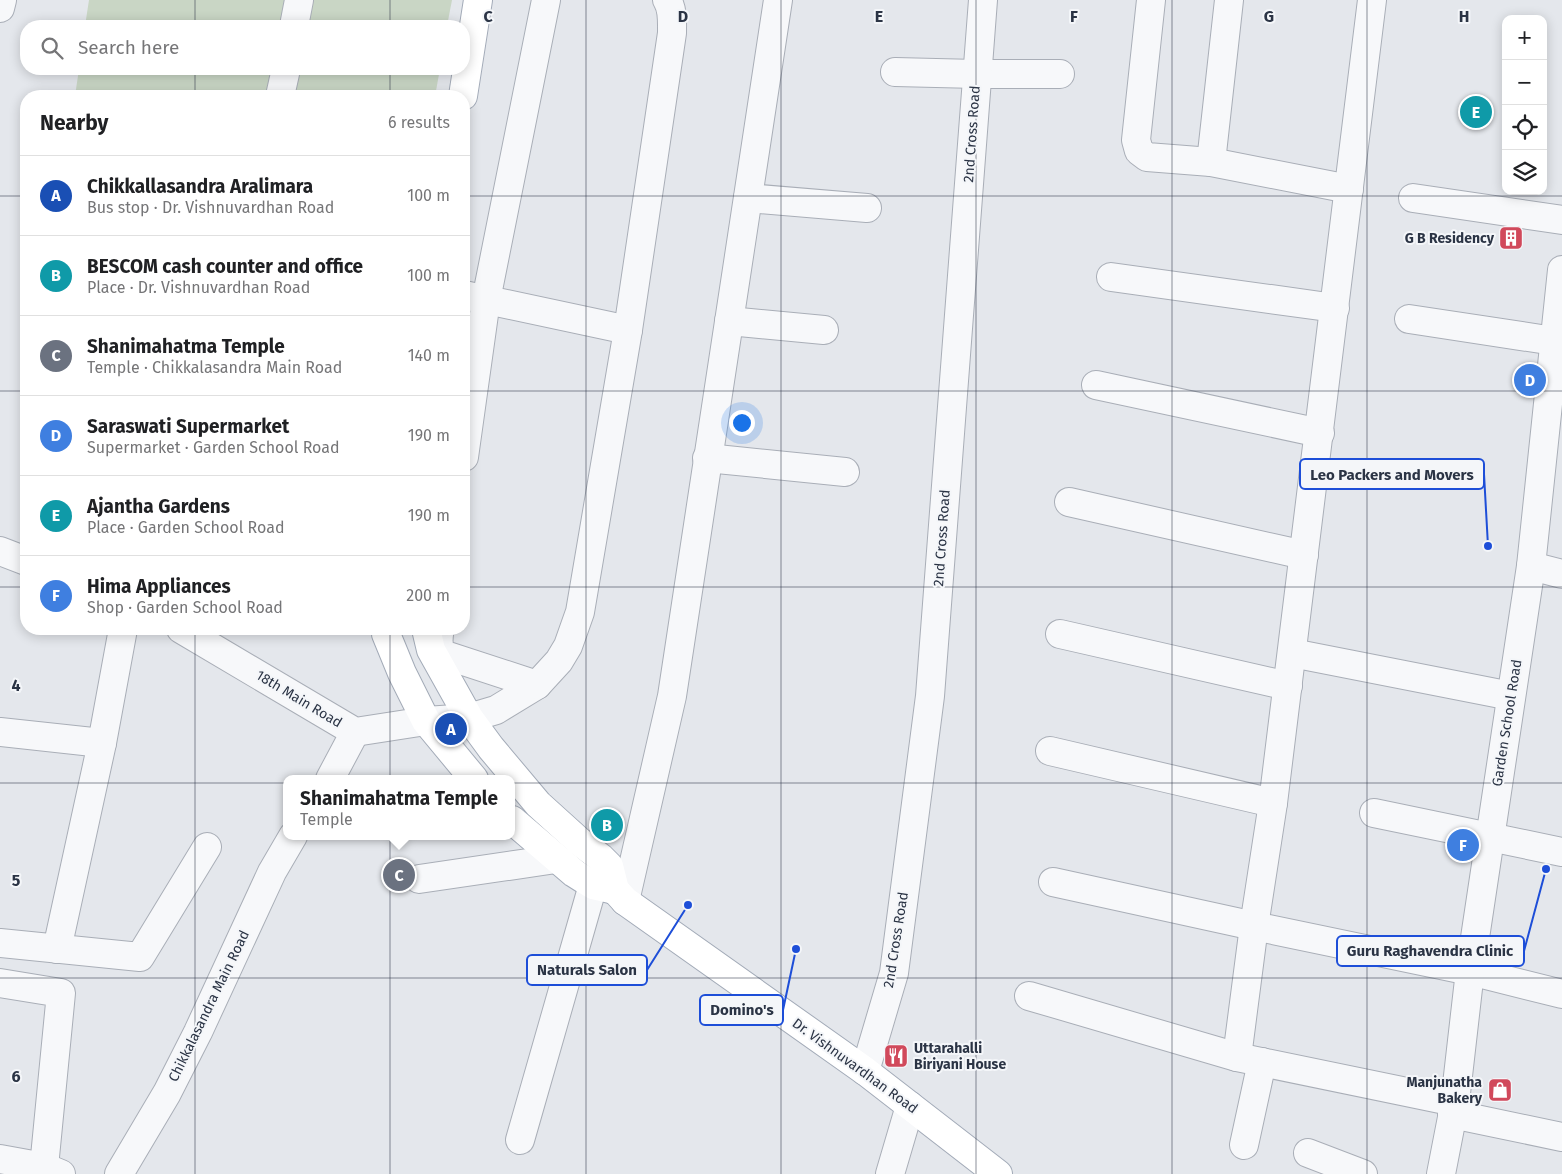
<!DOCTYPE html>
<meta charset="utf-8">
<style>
body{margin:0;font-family:"Fira Sans",sans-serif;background:#f6f6f6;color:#202124}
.controls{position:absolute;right:15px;top:15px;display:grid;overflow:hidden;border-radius:10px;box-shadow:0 2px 12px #0003}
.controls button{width:45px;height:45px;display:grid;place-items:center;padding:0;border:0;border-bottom:1px solid #e0e0e0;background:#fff;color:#202124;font:25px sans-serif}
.you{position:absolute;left:741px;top:422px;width:18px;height:18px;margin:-12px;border:4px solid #fff;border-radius:50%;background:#1a73e8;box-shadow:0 0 0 8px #1a73e833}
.badge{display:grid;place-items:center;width:32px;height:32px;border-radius:50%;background:#d1495b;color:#fff;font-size:16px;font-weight:700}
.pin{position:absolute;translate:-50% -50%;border:2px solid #fff;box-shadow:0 1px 5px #0006}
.popup{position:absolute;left:283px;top:775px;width:232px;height:65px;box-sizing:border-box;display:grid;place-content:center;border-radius:10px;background:#fff;filter:drop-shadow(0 1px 4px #0005);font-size:16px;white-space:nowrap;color:#757577}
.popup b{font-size:19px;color:#202124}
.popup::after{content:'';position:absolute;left:50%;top:100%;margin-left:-10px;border:10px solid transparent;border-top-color:#fff}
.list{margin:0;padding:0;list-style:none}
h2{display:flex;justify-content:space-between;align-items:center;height:65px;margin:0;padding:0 20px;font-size:21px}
h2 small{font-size:16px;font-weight:400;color:#757577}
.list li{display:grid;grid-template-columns:32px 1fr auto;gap:15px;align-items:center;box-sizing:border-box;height:80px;padding:0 20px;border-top:1px solid #e0e0e0}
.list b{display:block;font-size:19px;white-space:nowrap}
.list p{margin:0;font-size:16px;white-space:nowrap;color:#757577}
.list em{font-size:16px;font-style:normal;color:#757577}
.icon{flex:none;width:28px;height:28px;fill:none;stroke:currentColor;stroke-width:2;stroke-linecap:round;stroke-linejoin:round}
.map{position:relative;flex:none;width:1562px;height:1174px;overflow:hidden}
.search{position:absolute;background:#fff;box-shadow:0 2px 12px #0003;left:20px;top:20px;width:450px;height:55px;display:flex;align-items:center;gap:12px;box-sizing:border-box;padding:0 18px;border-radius:20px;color:#757577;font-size:19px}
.panel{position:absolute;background:#fff;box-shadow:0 2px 12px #0003;left:20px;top:90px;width:450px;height:545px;border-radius:20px}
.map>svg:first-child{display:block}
.green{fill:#c9d6c5}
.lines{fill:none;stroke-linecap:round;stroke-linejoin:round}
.minor-casing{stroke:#a9aeb7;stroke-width:30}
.major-casing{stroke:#a3abb8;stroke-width:30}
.minor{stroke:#f7f8fa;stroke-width:28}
.major{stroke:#fff;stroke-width:28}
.grid{fill:none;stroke:#2b3445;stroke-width:1;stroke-opacity:0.55}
.labels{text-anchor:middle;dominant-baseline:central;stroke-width:4;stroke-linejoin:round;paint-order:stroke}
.street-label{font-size:14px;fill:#2b3445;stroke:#f4f6f9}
.poi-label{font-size:14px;font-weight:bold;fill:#2b3445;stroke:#f4f6f9;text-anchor:end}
.grid-label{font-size:16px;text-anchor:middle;font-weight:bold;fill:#2b3445;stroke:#f4f6f9;stroke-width:4;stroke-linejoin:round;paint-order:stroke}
.leader{fill:none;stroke:#1d4ed8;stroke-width:2}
.callout-dot{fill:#1d4ed8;stroke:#f4f6f9;stroke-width:2}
.callout{fill:#f4f6f9;stroke:#1d4ed8;stroke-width:2}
.callout-label{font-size:15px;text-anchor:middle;font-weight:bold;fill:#2b3445}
</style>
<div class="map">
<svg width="1562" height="1174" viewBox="0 0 1562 1174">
<rect width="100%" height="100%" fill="#e4e7ec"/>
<g class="green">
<path d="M 89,0 L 452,0 L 447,26 L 85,26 Z"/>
<path d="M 79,69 L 440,69 L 435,96 L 75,96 Z"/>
</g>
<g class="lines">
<defs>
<g id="minor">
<path d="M 1151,0 L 1136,140 L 1139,151 L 1147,157 L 1211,162 L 1349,189"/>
<path d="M 0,8 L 2,0"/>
<path d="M 294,26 L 299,0"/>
<path d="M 895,72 L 977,74 L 1060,74"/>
<path d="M 280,96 L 286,69"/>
<path d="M 1211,162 L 1229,0"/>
<path d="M 748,198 L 867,208"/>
<path d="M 1413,198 L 1562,220"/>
<path d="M 1111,277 L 1335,308"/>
<path d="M 464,295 L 628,330"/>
<path d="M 1409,319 L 1554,341 L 1562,344"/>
<path d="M 729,321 L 824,330"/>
<path d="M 1096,385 L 1320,433"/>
<path d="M 464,457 L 486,300 L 546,0"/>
<path d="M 707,458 L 845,472"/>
<path d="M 1069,502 L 1304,555"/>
<path d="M 0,551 L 26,561"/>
<path d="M 1531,566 L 1562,574"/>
<path d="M 181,629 L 355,732 L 426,721 L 469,718 L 496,710 L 537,685 L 559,661 L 568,646 L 580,612 L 628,330 L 672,33 C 672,22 673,9 667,0"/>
<path d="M 440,629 C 438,638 437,646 442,654 L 537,685"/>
<path d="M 1060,634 L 1288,686"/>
<path d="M 1292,653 L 1511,696"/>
<path d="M 0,732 L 102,743"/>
<path d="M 1050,751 L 1273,803"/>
<path d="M 330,779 L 355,732"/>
<path d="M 1374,813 L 1562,852"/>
<path d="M 419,879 L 556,859"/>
<path d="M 1053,882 L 1254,926 L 1470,971 L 1562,994"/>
<path d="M 625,901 L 672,696 L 778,0"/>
<path d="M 0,943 L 140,957 L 207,847"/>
<path d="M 57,949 L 102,743 L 123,629"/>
<path d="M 0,983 L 61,993 L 44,1167"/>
<path d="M 1029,996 L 1237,1057 L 1455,1102"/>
<path d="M 1237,1057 L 1254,926 L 1273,803 L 1372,0"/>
<path d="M 865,1071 L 894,973 L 930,696 L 983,0"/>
<path d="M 1452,1114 L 1562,1137"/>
<path d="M 520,1140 L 593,885"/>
<path d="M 1244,1145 L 1262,1062"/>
<path d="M 1308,1153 L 1363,1174"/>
<path d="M 0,1159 L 44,1167 L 61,1174"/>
<path d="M 119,1174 L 167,1093 L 198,1032 L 272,872 L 293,836"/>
<path d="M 890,1174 L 910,1106"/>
<path d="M 1441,1174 L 1455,1102 L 1470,971 L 1531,566 L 1562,270"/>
</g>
<g id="major">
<path d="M 463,96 L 478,0"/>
<path d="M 386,629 L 386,634 L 402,673 L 426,721 L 474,779"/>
<path d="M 426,629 L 431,650 L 469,718 L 491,748 L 538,804 L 580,842 L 601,858 L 609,866 L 615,890 L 625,901 L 865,1071 L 998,1174"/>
<path d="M 512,820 L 574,873 L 593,885 L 615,890"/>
</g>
</defs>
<use href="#minor" class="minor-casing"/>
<use href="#major" class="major-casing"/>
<use href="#minor" class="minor"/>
<use href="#major" class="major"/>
</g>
<path class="grid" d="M 195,0 L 195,26M 390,0 L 390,26M 586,0 L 586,1174M 781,0 L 781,1174M 976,0 L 976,1174M 1172,0 L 1172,1174M 1367,0 L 1367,1174M 195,69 L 195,96M 390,69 L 390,96M 0,196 L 26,196M 464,196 L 1562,196M 0,391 L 26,391M 464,391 L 1562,391M 0,587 L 26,587M 464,587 L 1562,587M 195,629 L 195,1174M 390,629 L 390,1174M 0,783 L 1562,783M 0,978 L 1562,978"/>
<defs>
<symbol id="building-square" viewBox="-11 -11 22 22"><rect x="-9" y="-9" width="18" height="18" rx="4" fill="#d1495b" stroke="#f4f6f9"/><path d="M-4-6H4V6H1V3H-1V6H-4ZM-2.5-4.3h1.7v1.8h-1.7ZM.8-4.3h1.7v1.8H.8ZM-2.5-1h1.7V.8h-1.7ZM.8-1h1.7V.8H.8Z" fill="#fff"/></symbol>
<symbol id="restaurant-square" viewBox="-11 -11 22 22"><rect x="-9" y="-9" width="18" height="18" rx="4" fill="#d1495b" stroke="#f4f6f9"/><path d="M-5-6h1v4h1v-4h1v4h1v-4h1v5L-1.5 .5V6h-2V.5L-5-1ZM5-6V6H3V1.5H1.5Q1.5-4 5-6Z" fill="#fff"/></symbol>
<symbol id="shop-square" viewBox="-11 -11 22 22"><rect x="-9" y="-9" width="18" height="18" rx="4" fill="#d1495b" stroke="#f4f6f9"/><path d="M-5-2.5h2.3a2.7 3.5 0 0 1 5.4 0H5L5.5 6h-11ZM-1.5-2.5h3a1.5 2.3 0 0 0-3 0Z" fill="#fff"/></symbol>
</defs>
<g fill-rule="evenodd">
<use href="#building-square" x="1497" y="224" width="28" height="28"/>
<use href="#restaurant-square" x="882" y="1042" width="28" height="28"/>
<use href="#shop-square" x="1486" y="1076" width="28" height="28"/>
</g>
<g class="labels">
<g class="street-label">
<text transform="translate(972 134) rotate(-86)">2nd Cross Road</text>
<text transform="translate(942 538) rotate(-86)">2nd Cross Road</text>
<text transform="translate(299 699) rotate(31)">18th Main Road</text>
<text transform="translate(1507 723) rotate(-81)">Garden School Road</text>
<text transform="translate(896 940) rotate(-81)">2nd Cross Road</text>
<text transform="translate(209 1006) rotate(-64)">Chikkalasandra Main Road</text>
<text transform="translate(855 1066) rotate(36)">Dr. Vishnuvardhan Road</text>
</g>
<g class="poi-label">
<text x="1494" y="238">G B Residency</text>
<text x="914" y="1048" text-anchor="start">Uttarahalli<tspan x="914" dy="16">Biriyani House</tspan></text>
<text x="1482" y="1082">Manjunatha<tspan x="1482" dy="16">Bakery</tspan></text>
</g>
</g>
<g class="grid-label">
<text x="488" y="22">C</text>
<text x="683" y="22">D</text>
<text x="879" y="22">E</text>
<text x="1074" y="22">F</text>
<text x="1269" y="22">G</text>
<text x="1464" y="22">H</text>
<text x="16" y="691">4</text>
<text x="16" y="886">5</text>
<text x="16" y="1082">6</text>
</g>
<path class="leader" d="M1488 546L1484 474M1546 869L1524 951M688 905L647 970M796 949L783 1010"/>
<g class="callout-dot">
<circle cx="1488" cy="546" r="5"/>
<circle cx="1546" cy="869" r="5"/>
<circle cx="688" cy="905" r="5"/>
<circle cx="796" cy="949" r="5"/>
</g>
<g class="callout">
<rect x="1300" y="459" width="184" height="30" rx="5"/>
<rect x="1337" y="936" width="187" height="30" rx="5"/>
<rect x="527" y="955" width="120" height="30" rx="5"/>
<rect x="700" y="995" width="83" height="30" rx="5"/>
</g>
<g class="callout-label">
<text x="1392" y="480">Leo Packers and Movers</text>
<text x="1430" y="956">Guru Raghavendra Clinic</text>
<text x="587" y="975">Naturals Salon</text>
<text x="742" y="1015">Domino's</text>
</g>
</svg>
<div class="controls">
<button>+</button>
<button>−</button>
<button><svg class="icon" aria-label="locate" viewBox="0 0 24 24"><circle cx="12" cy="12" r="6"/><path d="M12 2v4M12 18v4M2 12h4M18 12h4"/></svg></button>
<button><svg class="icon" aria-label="layers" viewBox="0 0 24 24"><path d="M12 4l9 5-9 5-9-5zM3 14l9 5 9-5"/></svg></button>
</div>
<div class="you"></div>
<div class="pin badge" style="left:451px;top:729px;background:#1a4fb4">A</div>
<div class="pin badge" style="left:607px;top:825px;background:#0f9aa8">B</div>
<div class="pin badge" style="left:399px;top:875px;background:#6b7280">C</div>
<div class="popup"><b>Shanimahatma Temple</b>Temple</div>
<div class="pin badge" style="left:1530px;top:380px;background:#3f7fe0">D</div>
<div class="pin badge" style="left:1476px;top:112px;background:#0f9aa8">E</div>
<div class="pin badge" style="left:1463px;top:845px;background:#3f7fe0">F</div>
<div class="search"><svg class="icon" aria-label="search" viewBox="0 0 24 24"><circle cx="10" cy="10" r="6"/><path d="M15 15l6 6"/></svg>Search here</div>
<section class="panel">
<h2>Nearby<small>6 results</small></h2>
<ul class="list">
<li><span class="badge" style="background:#1a4fb4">A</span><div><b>Chikkallasandra Aralimara</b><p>Bus stop · Dr. Vishnuvardhan Road</p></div><em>100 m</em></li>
<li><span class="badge" style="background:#0f9aa8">B</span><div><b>BESCOM cash counter and office</b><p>Place · Dr. Vishnuvardhan Road</p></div><em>100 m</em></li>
<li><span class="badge" style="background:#6b7280">C</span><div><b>Shanimahatma Temple</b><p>Temple · Chikkalasandra Main Road</p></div><em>140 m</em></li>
<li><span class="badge" style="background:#3f7fe0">D</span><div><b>Saraswati Supermarket</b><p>Supermarket · Garden School Road</p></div><em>190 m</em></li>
<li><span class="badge" style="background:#0f9aa8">E</span><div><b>Ajantha Gardens</b><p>Place · Garden School Road</p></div><em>190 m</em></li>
<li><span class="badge" style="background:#3f7fe0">F</span><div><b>Hima Appliances</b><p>Shop · Garden School Road</p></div><em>200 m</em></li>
</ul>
</section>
</div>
